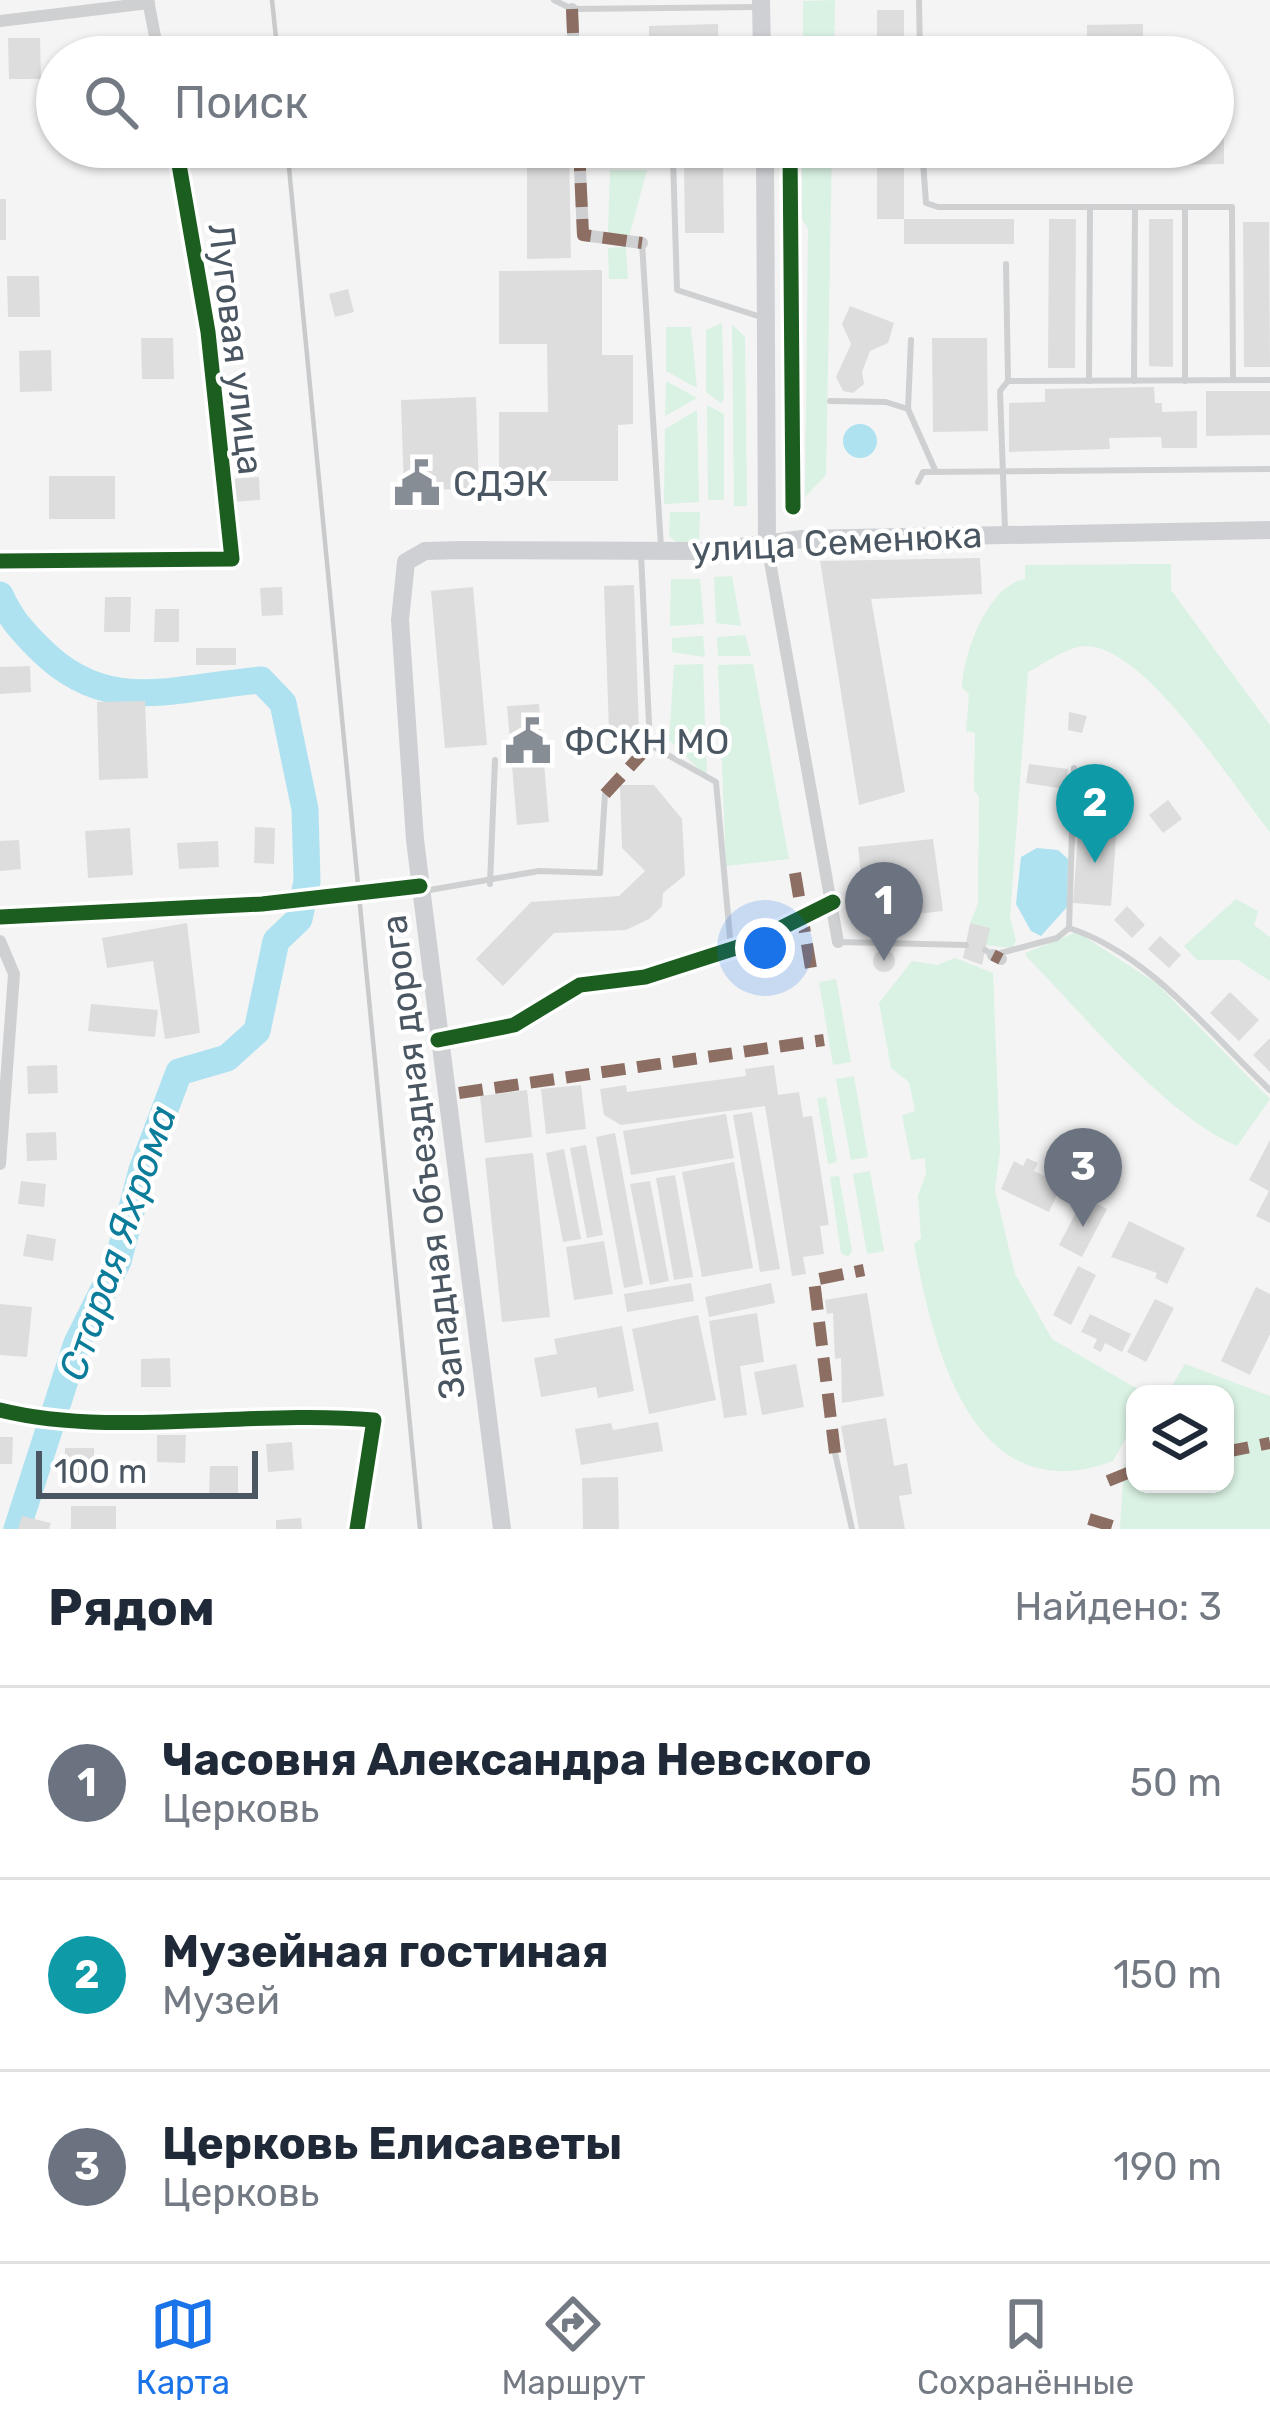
<!DOCTYPE html>
<html lang="ru">
<meta charset="utf-8">
<style>
body{margin:0;font-family:Rubik,sans-serif;background:#f6f6f7;color:#1f2937}
.controls{position:absolute;right:36px;bottom:36px;display:grid;overflow:hidden;border-radius:24px;box-shadow:0 3px 9px #0004}
.controls button{width:108px;height:108px;display:grid;place-items:center;padding:0;border:0;border-bottom:3px solid #e0e1e3;background:#fff;color:#1f2937;font:60px sans-serif}
.scale{position:absolute;left:36px;bottom:30px;width:222px;box-sizing:border-box;padding-left:12px;border:6px solid #4a5661;border-top:0;font-size:33px;line-height:42px;white-space:nowrap;color:#4a5661;-webkit-text-stroke:9px #fff;paint-order:stroke}
.you{position:absolute;left:765px;top:948px;width:42px;height:42px;margin:-30px;border:9px solid #fff;border-radius:50%;background:#1a73e8;box-shadow:0 0 0 18px #1a73e833}
.badge{display:grid;place-items:center;width:78px;height:78px;border-radius:50%;background:#1a73e8;color:#fff;font-size:39px;font-weight:700}
.pin{position:absolute;translate:-50% -99px;filter:drop-shadow(0 3px 6px #0008)}
.pin::after{content:'';position:absolute;top:63px;width:42px;height:36px;background:inherit;clip-path:polygon(0 0,100% 0,50% 100%)}
.list{margin:0;padding:0;list-style:none}
h2{display:flex;justify-content:space-between;align-items:center;height:156px;margin:0;padding:0 48px;font-size:51px}
h2 small{font-size:39px;font-weight:400;color:#747a83}
.list li{display:grid;grid-template-columns:78px 1fr auto;gap:36px;align-items:center;box-sizing:border-box;height:192px;padding:0 48px;border-top:3px solid #e0e1e3}
.list b{display:block;font-size:45px;white-space:nowrap}
.list p{margin:0;font-size:39px;white-space:nowrap;color:#747a83}
.list em{font-size:39px;font-style:normal;color:#747a83}
.icon{flex:none;width:66px;height:66px;fill:none;stroke:currentColor;stroke-width:2;stroke-linecap:round;stroke-linejoin:round}
.map{position:relative;flex:none;width:1270px;height:1529px;overflow:hidden}
.search{position:absolute;background:#fff;box-shadow:0 3px 9px #0004;left:36px;right:36px;top:36px;height:132px;display:flex;align-items:center;gap:30px;box-sizing:border-box;padding:0 42px;border-radius:66px;color:#747a83;font-size:45px}
.sheet{height:732px;background:#fff}
nav{display:flex;justify-content:space-around;align-items:center;box-sizing:border-box;height:168px;border-top:3px solid #e0e1e3;background:#fff;font-size:33px;color:#747a83}
nav a{display:grid;justify-items:center;gap:6px}
nav .on{color:#1a73e8}
.map>svg:first-child{display:block}
.green{fill:#d9f2e3}
.water{fill:#aee2f0}
.lines{fill:none;stroke-linecap:round;stroke-linejoin:round}
.river{stroke:#aee2f0;stroke-width:27}
.building{fill:#ddddde}
.lane{stroke:#ced0d2;stroke-width:6}
.street{stroke:#ced0d2;stroke-width:12}
.secondary{stroke:#ced0d4;stroke-width:18}
.rail{stroke:#c9cacc;stroke-width:4.5}
.quiet{stroke:#8d6e63;stroke-width:12;stroke-dasharray:24 12;stroke-linecap:butt}
.cycleway-casing{stroke:#fff;stroke-width:22}
.cycleway{stroke:#1b5e20;stroke-width:15}
.labels{text-anchor:middle;dominant-baseline:central;stroke-width:9;stroke-linejoin:round;paint-order:stroke}
.street-label{font-size:36px;fill:#4a5661;stroke:#fff}
.poi-label{font-size:36px;fill:#4a5661;stroke:#fff;text-anchor:start}
.water-label{font-size:39px;font-style:italic;fill:#0c7c9b;stroke:#fff}
</style>
<div class="map">
<svg width="1270" height="1529" viewBox="0 0 1270 1529">
<rect width="100%" height="100%" fill="#f4f4f4"/>
<g class="green">
<path d="M 835,0 L 834,57 L 803,57 L 803,1 Z"/>
<path d="M 802,147 L 832,147 L 826,475 L 805,497 L 808,229 L 802,219 Z"/>
<path d="M 610,170 L 647,170 L 626,248 L 628,279 L 609,279 L 608,248 L 624,247 L 608,233 Z"/>
<path d="M 722,323 L 724,398 L 721,403 L 706,392 L 706,330 Z"/>
<path d="M 732,324 L 745,337 L 747,506 L 734,506 Z"/>
<path d="M 666,327 L 691,327 L 697,388 L 666,371 Z"/>
<path d="M 666,381 L 697,398 L 665,416 Z"/>
<path d="M 707,405 L 724,414 L 724,500 L 708,500 Z"/>
<path d="M 697,410 L 699,502 L 664,504 L 665,429 Z"/>
<path d="M 670,512 L 700,512 L 699,544 L 680,545 L 669,536 Z"/>
<path d="M 1171,564 L 1171,590 L 1270,725 L 1270,832 C 1233,786 1148,650 1088,646 C 1069,645 1044,664 1028,672 L 1010,917 L 1016,941 L 1012,948 L 986,945 L 989,928 L 970,923 L 978,904 L 979,797 L 974,790 L 975,733 L 966,731 L 969,694 L 962,688 C 964,650 989,585 1025,579 L 1025,565 Z"/>
<path d="M 732,576 L 741,626 L 716,623 L 714,577 Z"/>
<path d="M 671,579 L 700,579 L 704,624 L 670,626 Z"/>
<path d="M 745,635 L 751,656 L 718,656 L 717,637 Z"/>
<path d="M 703,636 L 705,657 L 672,652 L 672,638 Z"/>
<path d="M 703,664 L 707,777 L 669,740 L 674,665 Z"/>
<path d="M 753,664 L 789,859 L 726,866 L 718,665 Z"/>
<path d="M 1236,899 L 1258,911 L 1254,925 L 1270,937 L 1270,981 L 1238,960 L 1197,960 L 1184,946 Z"/>
<path d="M 1077,932 L 1156,983 L 1270,1099 L 1237,1146 C 1166,1116 1083,1014 1027,957 L 1025,953 Z"/>
<path d="M 955,958 L 993,973 L 1000,1152 L 995,1190 L 1015,1274 L 1052,1339 L 1146,1394 L 1135,1394 L 1135,1422 L 1113,1461 C 972,1514 933,1347 914,1244 L 921,1238 L 918,1196 L 926,1173 L 925,1158 L 911,1160 L 902,1115 L 915,1111 L 909,1082 L 891,1068 L 879,1003 L 912,961 L 937,965 Z"/>
<path d="M 836,979 L 851,1062 L 833,1065 L 819,982 Z"/>
<path d="M 854,1076 L 868,1157 L 851,1160 L 836,1079 Z"/>
<path d="M 826,1097 L 837,1162 L 828,1164 L 817,1098 Z"/>
<path d="M 870,1171 L 884,1251 L 867,1254 L 853,1174 Z"/>
<path d="M 839,1176 L 852,1251 L 848,1257 L 841,1253 L 830,1177 Z"/>
<path d="M 1185,1364 L 1270,1396 L 1270,1529 L 1120,1529 L 1124,1465 L 1135,1446 L 1135,1484 L 1225,1484 L 1225,1394 L 1167,1394 Z"/>
</g>
<g class="water">
<circle cx="860" cy="441" r="17"/>
<path d="M 1037,848 L 1058,850 L 1068,859 L 1067,907 L 1041,936 L 1031,931 L 1016,904 L 1021,857 Z"/>
</g>
<g class="lines">
<path class="river" d="M 0,595 C 10,618 22,631 39,648 C 108,718 174,687 261,680 L 283,703 L 305,809 L 307,881 L 299,919 L 276,941 L 257,1031 L 227,1058 L 179,1072 L 142,1170 L 118,1261 L 77,1343 L 17,1529"/>
</g>
<g class="building">
<rect x="877" y="10" width="27" height="47"/>
<path d="M 718,24 L 719,57 L 649,57 L 649,26 Z"/>
<path d="M 1143,24 L 1143,51 L 1115,57 L 1114,49 L 1087,50 L 1087,25 Z"/>
<path d="M 8,38 L 40,38 L 41,79 L 9,79 Z"/>
<path d="M 481,44 L 481,57 L 424,57 L 424,45 Z"/>
<rect x="1213" y="81" width="11" height="29"/>
<path d="M 1224,138 L 1224,164 L 1165,165 L 1165,147 L 1213,147 L 1213,139 Z"/>
<rect x="427" y="147" width="24" height="17"/>
<path d="M 527,147 L 569,147 L 571,258 L 527,259 Z"/>
<rect x="877" y="147" width="27" height="72"/>
<path d="M 723,164 L 724,233 L 685,233 L 684,165 Z"/>
<rect x="0" y="199" width="6" height="41"/>
<rect x="904" y="219" width="110" height="25"/>
<path d="M 1049,219 L 1076,219 L 1075,368 L 1048,368 Z"/>
<path d="M 1149,219 L 1173,219 L 1173,367 L 1149,366 Z"/>
<path d="M 1243,222 L 1269,222 L 1270,367 L 1244,367 Z"/>
<path d="M 602,270 L 602,355 L 633,355 L 633,424 L 618,425 L 618,481 L 499,481 L 499,412 L 548,412 L 547,344 L 499,344 L 499,271 Z"/>
<path d="M 7,276 L 39,276 L 40,317 L 8,317 Z"/>
<path d="M 348,289 L 354,312 L 335,317 L 329,294 Z"/>
<path d="M 850,306 L 894,323 L 888,343 L 870,351 L 862,372 L 864,384 L 853,393 L 843,391 L 836,377 L 851,344 L 842,324 Z"/>
<path d="M 141,338 L 173,338 L 174,379 L 142,379 Z"/>
<path d="M 932,338 L 987,338 L 988,431 L 933,432 Z"/>
<path d="M 51,350 L 52,391 L 20,392 L 19,351 Z"/>
<path d="M 1154,387 L 1155,403 L 1162,403 L 1162,412 L 1197,411 L 1197,448 L 1162,448 L 1161,437 L 1109,438 L 1110,449 L 1009,452 L 1009,403 L 1045,402 L 1045,389 Z"/>
<path d="M 1206,391 L 1270,391 L 1270,435 L 1206,436 Z"/>
<path d="M 476,397 L 479,488 L 404,491 L 401,400 Z"/>
<rect x="49" y="476" width="66" height="43"/>
<path d="M 259,477 L 260,500 L 232,502 L 230,479 Z"/>
<path d="M 980,558 L 982,594 L 871,599 L 905,792 L 859,805 L 820,561 Z"/>
<path d="M 634,585 L 639,730 L 609,731 L 604,586 Z"/>
<path d="M 282,587 L 283,615 L 262,616 L 260,588 Z"/>
<path d="M 473,587 L 487,745 L 445,748 L 431,591 Z"/>
<path d="M 105,597 L 131,597 L 130,632 L 104,632 Z"/>
<path d="M 155,609 L 179,609 L 179,642 L 154,642 Z"/>
<rect x="196" y="648" width="40" height="17"/>
<path d="M 30,666 L 31,692 L 0,694 L 0,667 Z"/>
<path d="M 145,701 L 148,778 L 99,780 L 97,702 Z"/>
<path d="M 539,704 L 549,822 L 517,825 L 507,706 Z"/>
<path d="M 1069,712 L 1087,716 L 1082,733 L 1068,730 Z"/>
<path d="M 1029,764 L 1068,769 L 1065,789 L 1026,783 Z"/>
<path d="M 620,785 L 654,785 L 682,819 L 685,875 L 663,893 L 662,906 L 649,919 L 626,930 L 554,933 L 503,986 L 476,959 L 531,902 L 619,896 L 645,871 L 622,848 Z"/>
<path d="M 1168,800 L 1182,819 L 1163,833 L 1149,815 Z"/>
<path d="M 1079,821 L 1117,824 L 1111,906 L 1073,903 Z"/>
<path d="M 255,827 L 275,828 L 274,864 L 254,863 Z"/>
<path d="M 130,828 L 133,875 L 88,878 L 85,831 Z"/>
<path d="M 933,839 L 943,911 L 866,920 L 858,847 Z"/>
<path d="M 19,840 L 21,869 L 0,871 L 0,841 Z"/>
<path d="M 218,841 L 219,867 L 179,869 L 177,843 Z"/>
<path d="M 1127,906 L 1145,925 L 1132,938 L 1114,920 Z"/>
<path d="M 187,923 L 200,1033 L 165,1039 L 153,961 L 107,968 L 102,938 Z"/>
<path d="M 970,923 L 990,928 L 982,965 L 963,958 Z"/>
<path d="M 1160,936 L 1181,955 L 1169,968 L 1148,949 Z"/>
<circle cx="884" cy="961" r="11"/>
<path d="M 1230,992 L 1259,1020 L 1239,1041 L 1210,1013 Z"/>
<path d="M 91,1004 L 158,1010 L 155,1037 L 88,1031 Z"/>
<path d="M 1270,1038 L 1270,1072 L 1253,1055 Z"/>
<path d="M 57,1065 L 58,1093 L 28,1094 L 27,1066 Z"/>
<path d="M 774,1065 L 778,1095 L 799,1092 L 803,1117 L 812,1116 L 829,1225 L 820,1226 L 824,1254 L 803,1257 L 806,1274 L 792,1276 L 765,1106 L 621,1125 L 604,1115 L 600,1089 L 626,1085 L 627,1092 L 746,1076 L 745,1069 Z"/>
<path d="M 581,1085 L 586,1129 L 546,1134 L 541,1089 Z"/>
<path d="M 527,1090 L 532,1137 L 485,1143 L 480,1096 Z"/>
<path d="M 752,1112 L 780,1269 L 760,1272 L 733,1115 Z"/>
<path d="M 726,1114 L 734,1158 L 631,1175 L 623,1131 Z"/>
<path d="M 56,1132 L 57,1160 L 27,1161 L 26,1133 Z"/>
<path d="M 615,1133 L 643,1284 L 624,1288 L 596,1137 Z"/>
<path d="M 1270,1140 L 1270,1223 L 1256,1216 L 1269,1191 L 1249,1180 Z"/>
<path d="M 586,1145 L 603,1235 L 587,1238 L 570,1148 Z"/>
<path d="M 564,1149 L 581,1239 L 563,1242 L 546,1153 Z"/>
<path d="M 533,1153 L 550,1317 L 502,1322 L 485,1158 Z"/>
<path d="M 1027,1158 L 1038,1163 L 1034,1171 L 1062,1184 L 1049,1212 L 1001,1189 L 1014,1161 L 1023,1166 Z"/>
<path d="M 734,1162 L 753,1268 L 702,1277 L 682,1172 Z"/>
<path d="M 675,1175 L 693,1277 L 674,1280 L 656,1178 Z"/>
<path d="M 21,1181 L 46,1184 L 44,1207 L 18,1204 Z"/>
<path d="M 650,1181 L 669,1281 L 650,1285 L 630,1184 Z"/>
<path d="M 1084,1197 L 1107,1209 L 1082,1257 L 1059,1245 Z"/>
<path d="M 1129,1221 L 1185,1248 L 1167,1284 L 1155,1278 L 1157,1273 L 1111,1257 Z"/>
<path d="M 27,1234 L 56,1239 L 53,1261 L 23,1256 Z"/>
<path d="M 604,1241 L 613,1294 L 574,1300 L 566,1247 Z"/>
<path d="M 1078,1266 L 1096,1275 L 1071,1325 L 1053,1315 Z"/>
<path d="M 691,1283 L 694,1301 L 627,1312 L 624,1294 Z"/>
<path d="M 771,1283 L 775,1303 L 709,1317 L 705,1297 Z"/>
<path d="M 1256,1287 L 1270,1294 L 1270,1334 L 1250,1375 L 1221,1361 Z"/>
<path d="M 867,1293 L 884,1396 L 842,1403 L 841,1358 L 835,1359 L 833,1313 L 827,1314 L 825,1300 Z"/>
<path d="M 1155,1299 L 1174,1308 L 1146,1362 L 1127,1352 Z"/>
<path d="M 0,1304 L 32,1307 L 27,1357 L 0,1355 Z"/>
<path d="M 757,1313 L 764,1362 L 740,1366 L 747,1415 L 724,1418 L 709,1321 Z"/>
<path d="M 1090,1314 L 1131,1334 L 1122,1352 L 1105,1343 L 1101,1352 L 1093,1348 L 1097,1339 L 1081,1332 Z"/>
<path d="M 698,1315 L 716,1400 L 649,1414 L 632,1329 Z"/>
<path d="M 622,1326 L 634,1391 L 598,1398 L 596,1387 L 541,1397 L 534,1358 L 557,1354 L 554,1339 Z"/>
<path d="M 170,1358 L 171,1387 L 141,1387 L 141,1359 Z"/>
<path d="M 796,1364 L 804,1407 L 762,1415 L 754,1372 Z"/>
<path d="M 886,1418 L 894,1466 L 907,1463 L 912,1494 L 899,1496 L 905,1529 L 859,1529 L 841,1426 Z"/>
<path d="M 658,1422 L 663,1451 L 581,1465 L 575,1429 L 611,1423 L 613,1430 Z"/>
<path d="M 157,1435 L 186,1435 L 185,1463 L 157,1462 Z"/>
<path d="M 0,1437 L 13,1437 L 12,1464 L 0,1464 Z"/>
<path d="M 292,1442 L 294,1470 L 268,1472 L 266,1444 Z"/>
<rect x="65" y="1448" width="29" height="27"/>
<path d="M 210,1466 L 238,1466 L 238,1494 L 209,1493 Z"/>
<path d="M 618,1477 L 619,1529 L 583,1529 L 582,1478 Z"/>
<rect x="71" y="1506" width="45" height="23"/>
<path d="M 22,1516 L 51,1523 L 49,1529 L 18,1529 Z"/>
<path d="M 301,1518 L 302,1529 L 276,1529 L 276,1520 Z"/>
</g>
<g class="lines">
<g class="lane">
<path d="M 554,0 L 572,9 L 758,7"/>
<path d="M 919,0 L 920,57"/>
<path d="M 922,147 L 926,203 L 938,207 L 1232,207 L 1233,380"/>
<path d="M 1185,207 L 1185,381"/>
<path d="M 642,243 L 661,547"/>
<path d="M 1006,264 L 1008,381"/>
<path d="M 761,317 L 677,290 L 673,157 L 762,156"/>
<path d="M 1089,381 L 1090,207"/>
<path d="M 1134,381 L 1135,207"/>
<path d="M 830,401 L 886,402 L 908,409 L 936,472"/>
<path d="M 908,409 L 911,340"/>
<path d="M 918,482 L 923,472 L 1270,469"/>
<path d="M 1005,530 L 1000,391 L 1008,381 L 1270,380"/>
<path d="M 641,554 L 650,745 L 716,782 L 731,949"/>
<path d="M 490,884 L 495,760"/>
<path d="M 424,891 L 539,871 L 600,873 L 605,794"/>
<path d="M 1069,928 L 1074,768"/>
<path d="M 838,942 L 966,945"/>
<path d="M 985,950 L 993,955 L 1057,938 L 1069,928 C 1150,954 1210,1034 1270,1090"/>
<path d="M 835,1453 L 852,1529"/>
</g>
<g class="street">
<path d="M 148,0 L 159,57"/>
<path d="M 572,9 L 574,57"/>
<path d="M 0,21 L 149,3"/>
<path d="M 579,147 L 583,235 L 642,243"/>
<path d="M 767,545 L 838,942"/>
<path d="M 0,561 L 232,559 L 208,332 L 176,147"/>
<path d="M 0,917 L 262,904 L 420,886"/>
<path d="M 0,941 L 14,974 L 0,1164"/>
<path d="M 993,955 L 1001,959"/>
<path d="M 438,1040 L 514,1025 L 580,985 L 645,977 L 751,943 L 833,902"/>
<path d="M 0,1410 C 112,1438 254,1409 374,1420 L 357,1529"/>
</g>
<g class="secondary">
<path d="M 761,0 L 762,57"/>
<path d="M 765,147 L 767,545"/>
<path d="M 502,1529 L 415,840 L 400,620 L 406,562 L 425,551 L 461,550 L 709,551 L 802,539 L 1270,530"/>
</g>
<g class="rail">
<path d="M 272,0 L 278,57"/>
<path d="M 287,147 L 420,1529"/>
</g>
<g class="quiet">
<path d="M 572,9 L 574,57"/>
<path d="M 579,147 L 583,235 L 642,243"/>
<path d="M 605,794 L 650,745"/>
<path d="M 795,873 L 812,974"/>
<path d="M 993,955 L 1001,959"/>
<path d="M 459,1093 L 824,1040"/>
<path d="M 1161,1390 L 1162,1394"/>
<path d="M 1225,1452 L 1270,1443"/>
<path d="M 835,1453 L 814,1280 L 864,1270"/>
<path d="M 1108,1481 L 1135,1470"/>
<path d="M 1089,1519 L 1122,1529"/>
</g>
<defs>
<g id="cycleway">
<path d="M 790,147 L 793,507"/>
<path d="M 0,561 L 232,559 L 208,332 L 176,147"/>
<path d="M 0,917 L 262,904 L 420,886"/>
<path d="M 438,1040 L 514,1025 L 580,985 L 645,977 L 751,943 L 833,902"/>
<path d="M 0,1410 C 112,1438 254,1409 374,1420 L 357,1529"/>
</g>
</defs>
<use href="#cycleway" class="cycleway-casing"/>
<use href="#cycleway" class="cycleway"/>
</g>
<defs>
<symbol id="civic-bare" viewBox="-9 -9 18 18"><path d="M-.6-6.5H3V-4.5H.6V-3L4-1V1h2V6H-6V1h2V-1L-.6-3ZM-1.2 2.5V6h2.4V2.5Z" fill="#868d94" stroke="#fff" stroke-width="2.5" paint-order="stroke"/></symbol>
</defs>
<g fill-rule="evenodd">
<use href="#civic-bare" x="384" y="450" width="66" height="66"/>
<use href="#civic-bare" x="495" y="708" width="66" height="66"/>
</g>
<g class="labels">
<g class="street-label">
<text transform="translate(236 349) rotate(83)">Луговая улица</text>
<text transform="translate(837 542) rotate(-3)">улица Семенюка</text>
<text transform="translate(423 1157) rotate(-97)">Западная объездная дорога</text>
</g>
<g class="poi-label">
<text x="453" y="483">СДЭК</text>
<text x="564" y="741">ФСКН МО</text>
</g>
<g class="water-label">
<text transform="translate(118 1243) rotate(-71)">Старая Яхрома</text>
</g>
</g>
</svg>
<div class="controls">
<button><svg class="icon" aria-label="layers" viewBox="0 0 24 24"><path d="M12 4l9 5-9 5-9-5zM3 14l9 5 9-5"/></svg></button>
</div>
<div class="scale">100 m</div>
<div class="you"></div>
<div class="pin badge" style="left:884px;top:961px;background:#6b7280">1</div>
<div class="pin badge" style="left:1095px;top:863px;background:#0f9aa8">2</div>
<div class="pin badge" style="left:1083px;top:1227px;background:#6b7280">3</div>
<div class="search"><svg class="icon" aria-label="search" viewBox="0 0 24 24"><circle cx="10" cy="10" r="6"/><path d="M15 15l6 6"/></svg>Поиск</div>
</div>
<section class="sheet">
<h2>Рядом<small>Найдено: 3</small></h2>
<ul class="list">
<li><span class="badge" style="background:#6b7280">1</span><div><b>Часовня Александра Невского</b><p>Церковь</p></div><em>50 m</em></li>
<li><span class="badge" style="background:#0f9aa8">2</span><div><b>Музейная гостиная</b><p>Музей</p></div><em>150 m</em></li>
<li><span class="badge" style="background:#6b7280">3</span><div><b>Церковь Елиcаветы</b><p>Церковь</p></div><em>190 m</em></li>
</ul>
</section>
<nav>
<a class="on"><svg class="icon" aria-label="map" viewBox="0 0 24 24"><path d="M3 6l6-2 6 2 6-2v14l-6 2-6-2-6 2zM9 4v14M15 6v14"/></svg>Карта</a>
<a><svg class="icon" aria-label="directions" viewBox="0 0 24 24"><path d="M12 3l9 9-9 9-9-9zM9 14v-3h6M13 9l2 2-2 2"/></svg>Маршрут</a>
<a><svg class="icon" aria-label="saved" viewBox="0 0 24 24"><path d="M7 4h10v16l-5-4-5 4z"/></svg>Сохранённые</a>
</nav>
